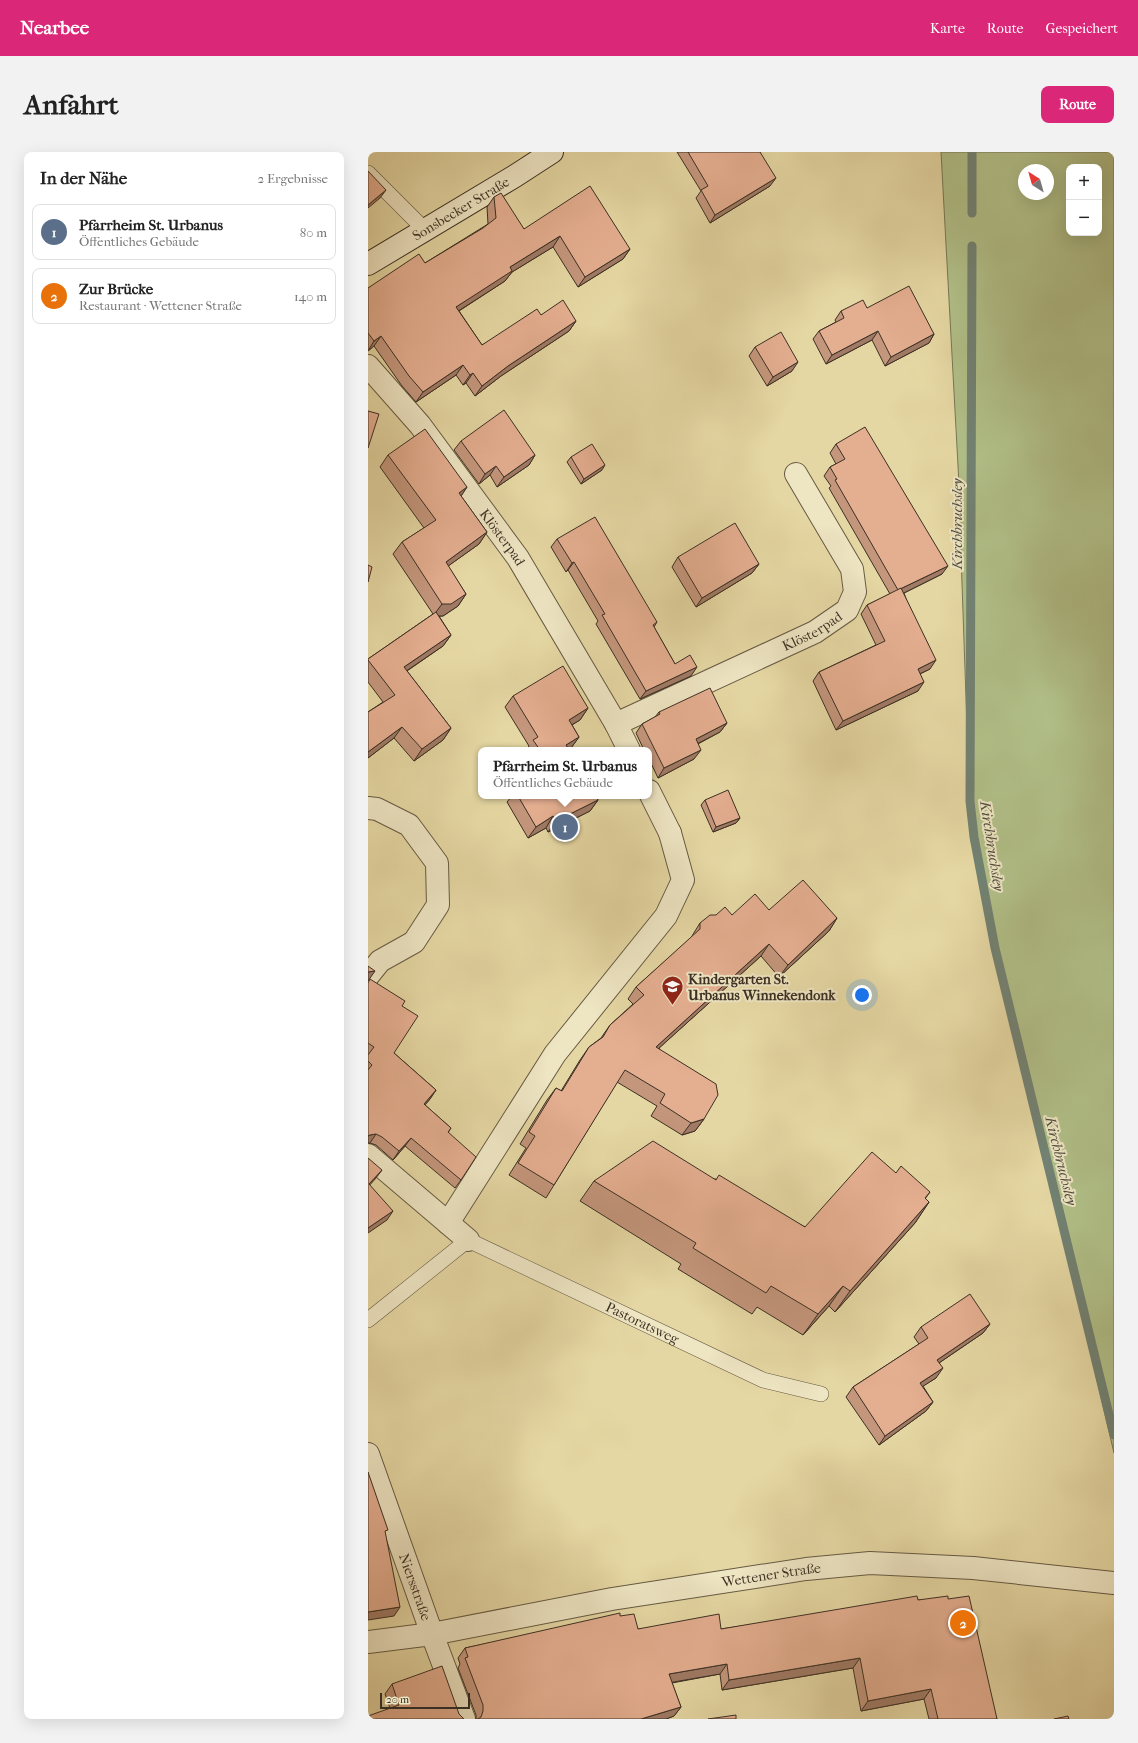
<!DOCTYPE html>
<html lang="de">
<meta charset="utf-8">
<style>
body{margin:0;font-family:"IM FELL French Canon",serif;background:#f2f2f2;color:#222}
.controls{position:absolute;right:12px;top:12px;display:grid;overflow:hidden;border-radius:8px;box-shadow:0 4px 16px #0002}
.controls button{width:36px;height:36px;display:grid;place-items:center;padding:0;border:0;border-bottom:1px solid #e0e0e0;background:#fff;color:#222;font:20px sans-serif}
.compass{position:absolute;left:650px;top:12px;width:36px;height:36px;border-radius:50%;background:#fff;box-shadow:0 4px 16px #0002;rotate:323deg}
.scale{position:absolute;left:12px;bottom:10px;width:90px;box-sizing:border-box;padding-left:4px;border:2px solid #3c3023;border-top:0;font-size:11px;line-height:14px;white-space:nowrap;color:#3c3023;-webkit-text-stroke:3px #eee5c3;paint-order:stroke}
.you{position:absolute;left:494px;top:843px;width:14px;height:14px;margin:-10px;border:3px solid #fff;border-radius:50%;background:#1a73e8;box-shadow:0 0 0 6px #1a73e833}
.badge{display:grid;place-items:center;width:26px;height:26px;border-radius:50%;background:#db2777;color:#fff;font-size:13px;font-weight:700}
.pin{position:absolute;translate:-50% -50%;border:2px solid #fff;box-shadow:0 1px 4px #0006}
.popup{position:absolute;left:110px;top:595px;width:174px;height:52px;box-sizing:border-box;display:grid;place-content:center;border-radius:8px;background:#fff;filter:drop-shadow(0 1px 3px #0005);font-size:13px;white-space:nowrap;color:#767676}
.popup b{font-size:15px;color:#222}
.popup::after{content:'';position:absolute;left:50%;top:100%;margin-left:-8px;border:8px solid transparent;border-top-color:#fff}
.list{margin:0;padding:0;list-style:none}
h2{display:flex;justify-content:space-between;align-items:center;height:52px;margin:0;padding:0 16px;font-size:17px}
h2 small{font-size:13px;font-weight:400;color:#767676}
.list li{display:grid;grid-template-columns:26px 1fr auto;gap:12px;align-items:center;box-sizing:border-box;height:56px;margin:0 8px 8px;padding:0 8px;border:1px solid #e0e0e0;border-radius:8px}
.list b{display:block;font-size:15px;white-space:nowrap}
.list p{margin:0;font-size:13px;white-space:nowrap;color:#767676}
.list em{font-size:13px;font-style:normal;color:#767676}
.map{position:relative;flex:none;width:746px;height:1567px;overflow:hidden;border-radius:8px}
header{display:flex;align-items:center;gap:24px;box-sizing:border-box;height:56px;padding:0 20px;background:#db2777;color:#fff}
header strong{font-size:19px}
nav{display:flex;gap:22px;margin-inline-start:auto;font-size:14px}
.intro{display:flex;align-items:center;justify-content:space-between;box-sizing:border-box;height:96px;padding:0 24px}
h1{margin:0;font-size:28px}
.button{padding:10px 18px;border-radius:8px;background:#db2777;color:#fff;font-size:14px;font-weight:700}
main{display:flex;gap:24px;padding:0 24px}
aside{flex:1;background:#fff;border-radius:8px;box-shadow:0 4px 16px #0002}
.map>svg:first-child{display:block}
.green{fill:#b1bf88;stroke:#767856;fill-rule:evenodd}
.lines{fill:none;stroke-linecap:round;stroke-linejoin:round}
.stream{stroke:#728273;stroke-width:9}
.service-casing{stroke:#665a43;stroke-width:16}
.pedestrian-casing{stroke:#665a43;stroke-width:24}
.minor-casing{stroke:#665a43;stroke-width:24}
.tertiary-casing{stroke:#665a43;stroke-width:24}
.secondary-casing{stroke:#3c3023;stroke-width:24}
.service{stroke:#eee5c3;stroke-width:15}
.pedestrian{stroke:#eee5c3;stroke-width:22}
.minor{stroke:#eee5c3;stroke-width:22}
.tertiary{stroke:#eee5c3;stroke-width:22}
.secondary{stroke:#eee5c3;stroke-width:22}
.wall{fill:#c4967c;stroke:#3c3023}
.shaded-wall{fill:#a07a65;stroke:#3c3023}
.building{fill:#e4ae90;stroke:#3c3023}
.labels{text-anchor:middle;dominant-baseline:central;stroke-width:4;stroke-linejoin:round;paint-order:stroke}
.street-label{font-size:14px;fill:#3c3023;stroke:#eee5c3}
.poi-label{font-size:14px;font-weight:bold;fill:#3c3023;stroke:#eee5c3;text-anchor:start}
.water-label{font-size:15px;font-style:italic;fill:#4e4b3e;stroke:#eee5c3}
</style>
<header>
<strong>Nearbee</strong>
<nav><a>Karte</a><a>Route</a><a>Gespeichert</a></nav>
</header>
<div class="intro"><h1>Anfahrt</h1><a class="button">Route</a></div>
<main>
<aside>
<h2>In der Nähe<small>2 Ergebnisse</small></h2>
<ul class="list">
<li><span class="badge" style="background:#5c6f8a">1</span><div><b>Pfarrheim St. Urbanus</b><p>Öffentliches Gebäude</p></div><em>80 m</em></li>
<li><span class="badge" style="background:#e8710a">2</span><div><b>Zur Brücke</b><p>Restaurant · Wettener Straße</p></div><em>140 m</em></li>
</ul>
</aside>
<div class="map">
<svg width="746" height="1567" viewBox="0 0 746 1567">
<rect width="100%" height="100%" fill="#e5d7a3"/>
<filter id="stains"><feTurbulence type="fractalNoise" baseFrequency=".005" numOctaves="4"/><feColorMatrix values="0 0 0 0 .2 0 0 0 0 .09 0 0 0 0 .02 0 0 0 .5 -.17"/></filter>
<radialGradient id="worn" r=".72"><stop offset=".6" stop-color="#630" stop-opacity="0"/><stop offset="1" stop-color="#630" stop-opacity=".3"/></radialGradient>
<path class="green" d="M 573,0 L 746,0 L 746,1301 L 603,689 L 593,403 L 593,369 ZM 701,15 L 731,15 L 731,81 L 701,81 ZM 656,18 L 680,18 L 680,42 L 656,42 Z"/>
<g class="lines">
<g class="stream">
<path d="M 604,61 L 604,0"/>
<path d="M 604,94 L 602,649 L 606,685 L 627,796 L 746,1283"/>
</g>
<defs>
<g id="service">
<path d="M 0,21 L 57,78"/>
<path id="s1" d="M 0,1168 L 100,1088 L 395,1228 L 453,1242"/>
</g>
<g id="pedestrian">
<path d="M 0,656 L 9,657 L 41,673 L 69,711 L 70,753 L 46,790 L 12,809 L 0,824"/>
<path d="M 0,1003 L 100,1088"/>
<path d="M 80,1071 L 187,902 L 298,764 L 315,728 L 302,681"/>
</g>
<g id="minor">
<path id="s2" d="M 0,214 L 52,273 L 150,406 L 248,572 L 261,598"/>
<path id="s3" d="M 248,572 L 447,480 L 479,458 L 487,440 L 484,417 L 428,322"/>
<path d="M 281,639 L 302,681"/>
<path id="s4" d="M 0,1302 L 64,1482 L 96,1567"/>
</g>
<g id="tertiary">
<path id="s5" d="M 0,1490 L 64,1482 L 244,1447 L 438,1417 L 502,1411 L 605,1416 L 746,1431"/>
</g>
<g id="secondary">
<path id="s6" d="M 0,112 L 147,24 L 184,0"/>
</g>
</defs>
<use href="#service" class="service-casing"/>
<use href="#pedestrian" class="pedestrian-casing"/>
<use href="#minor" class="minor-casing"/>
<use href="#tertiary" class="tertiary-casing"/>
<use href="#secondary" class="secondary-casing"/>
<use href="#service" class="service"/>
<use href="#pedestrian" class="pedestrian"/>
<use href="#minor" class="minor"/>
<use href="#tertiary" class="tertiary"/>
<use href="#secondary" class="secondary"/>
</g>
<g class="wall">
<path d="M 309,0 L 392,0 L 402,34 L 342,71 L 328,46 L 333,39 Z"/>
<path d="M 126,45 L 156,77 L 262,97 L 255,107 L 210,135 L 185,95 L 144,120 L 137,129 L 91,159 L 114,193 L 173,163 L 208,169 L 201,179 L 133,224 L 107,244 L 98,231 L 95,233 L 88,223 L 48,250 L 34,234 L 6,194 L 0,199 L 0,136 L 57,111 L 120,72 L 119,55 Z"/>
<path d="M 499,156 L 566,182 L 561,191 L 517,214 L 504,188 L 458,212 L 445,187 L 451,179 L 468,170 L 467,168 L 473,159 Z"/>
<path d="M 387,195 L 424,219 L 399,234 L 381,204 Z"/>
<path d="M 93,289 L 167,303 L 161,313 L 129,335 L 122,323 L 111,332 L 86,298 Z"/>
<path d="M 468,292 L 574,422 L 536,441 L 562,517 L 552,522 L 550,539 L 468,578 L 445,529 L 451,520 L 508,493 L 493,462 L 499,453 L 522,442 L 461,336 L 463,334 L 456,324 L 462,315 L 468,312 L 462,301 Z"/>
<path d="M 20,303 L 99,335 L 93,344 L 119,380 L 111,392 L 80,414 L 98,442 L 90,454 L 75,464 L 71,464 L 83,483 L 75,494 L 39,519 L 83,576 L 75,588 L 46,609 L 26,586 L 0,606 L 0,560 L 15,550 L 0,530 L 0,507 L 65,462 L 25,402 L 34,390 L 56,376 L 12,315 Z"/>
<path d="M 203,305 L 234,318 L 213,332 L 199,310 Z"/>
<path d="M 189,387 L 289,470 L 286,475 L 307,512 L 323,524 L 272,547 L 228,472 L 230,469 L 200,418 L 198,420 L 183,395 Z"/>
<path d="M 310,405 L 391,412 L 384,421 L 328,455 L 304,415 Z"/>
<path d="M 145,544 L 220,556 L 212,568 L 204,573 L 211,585 L 203,596 L 201,598 L 158,598 L 161,594 L 137,555 Z"/>
<path d="M 291,560 L 359,571 L 352,580 L 330,592 L 326,607 L 290,626 L 281,607 L 281,598 L 276,598 L 268,581 L 274,572 L 287,565 Z"/>
<path d="M 144,644 L 228,644 L 230,648 L 222,659 L 180,680 L 178,676 L 160,686 L 139,650 Z"/>
<path d="M 337,648 L 372,666 L 368,671 L 345,680 L 333,653 Z"/>
<path d="M 401,758 L 469,766 L 461,779 L 411,825 L 393,804 L 291,896 L 336,967 L 327,979 L 314,983 L 283,964 L 289,954 L 249,930 L 186,1033 L 178,1046 L 141,1023 L 158,996 L 152,992 L 179,948 L 188,936 L 193,939 L 212,908 L 221,895 L 233,886 L 242,873 L 265,852 L 260,847 L 268,835 L 324,785 L 324,784 L 332,771 L 364,763 Z"/>
<path d="M 0,831 L 34,854 L 26,901 L 68,938 L 62,947 L 57,953 L 83,976 L 80,981 L 93,1028 L 87,1036 L 37,994 L 25,1008 L 8,993 L 2,991 L 0,991 Z"/>
<path d="M 528,1021 L 562,1040 L 557,1047 L 561,1050 L 547,1071 L 467,1160 L 461,1154 L 435,1183 L 389,1155 L 384,1162 L 310,1117 L 313,1112 L 212,1049 L 226,1029 L 348,1027 L 437,1075 Z"/>
<path d="M 622,1172 L 615,1181 L 571,1211 L 568,1226 L 555,1234 L 565,1250 L 558,1259 L 511,1293 L 478,1245 L 485,1235 L 551,1192 L 546,1185 L 553,1175 Z"/>
<path d="M 580,1447 L 629,1567 L 561,1567 L 556,1547 L 493,1559 L 485,1516 L 354,1538 L 352,1522 L 304,1531 L 313,1555 L 306,1564 L 298,1567 L 108,1567 L 108,1563 L 90,1516 L 92,1512 L 90,1506 L 97,1496 L 252,1464 L 270,1477 L 353,1477 L 550,1448 Z"/>
<path d="M 24,1532 L 91,1562 L 22,1556 L 17,1542 Z"/>
</g>
<g class="shaded-wall">
<path d="M 408,26 L 402,34 L 342,71 L 347,63 Z"/>
<path d="M 18,38 L 12,46 L 0,56 L 0,53 Z"/>
<path d="M 192,84 L 185,95 L 144,120 L 137,129 L 81,165 L 88,155 L 142,115 Z"/>
<path d="M 262,97 L 255,107 L 210,135 L 217,125 Z"/>
<path d="M 208,169 L 201,179 L 133,224 L 107,244 L 114,234 L 140,214 Z"/>
<path d="M 510,179 L 504,188 L 458,212 L 464,203 Z"/>
<path d="M 566,182 L 561,191 L 517,214 L 523,205 Z"/>
<path d="M 13,184 L 6,194 L 0,199 L 6,189 Z"/>
<path d="M 430,210 L 424,219 L 399,234 L 405,225 Z"/>
<path d="M 95,213 L 88,223 L 48,250 L 55,240 Z"/>
<path d="M 105,221 L 98,231 L 95,233 L 102,223 Z"/>
<path d="M 167,303 L 161,313 L 129,335 L 136,325 Z"/>
<path d="M 237,313 L 234,318 L 213,332 L 216,327 Z"/>
<path d="M 128,314 L 122,323 L 111,332 L 117,322 Z"/>
<path d="M 99,335 L 91,347 L 91,341 Z"/>
<path d="M 119,380 L 111,392 L 69,422 L 78,410 Z"/>
<path d="M 206,410 L 200,418 L 198,420 L 204,411 Z"/>
<path d="M 391,412 L 384,421 L 328,455 L 334,446 Z"/>
<path d="M 580,414 L 574,422 L 524,447 L 530,438 Z"/>
<path d="M 98,442 L 90,454 L 75,464 L 65,464 L 74,452 Z"/>
<path d="M 83,483 L 75,494 L 28,526 L 36,515 Z"/>
<path d="M 568,508 L 562,517 L 543,526 L 550,517 Z"/>
<path d="M 329,515 L 323,524 L 272,547 L 278,539 Z"/>
<path d="M 556,530 L 550,539 L 468,578 L 475,569 Z"/>
<path d="M 220,556 L 212,568 L 193,579 L 201,568 Z"/>
<path d="M 359,571 L 352,580 L 321,596 L 328,587 Z"/>
<path d="M 34,575 L 26,586 L 0,606 L 0,600 Z"/>
<path d="M 83,576 L 75,588 L 46,609 L 54,597 Z"/>
<path d="M 211,585 L 203,596 L 200,598 L 198,593 Z"/>
<path d="M 333,598 L 326,607 L 290,626 L 296,616 Z"/>
<path d="M 230,648 L 222,659 L 180,680 L 188,669 Z"/>
<path d="M 185,664 L 178,676 L 160,686 L 168,675 Z"/>
<path d="M 372,666 L 368,671 L 345,680 L 348,675 Z"/>
<path d="M 469,766 L 461,779 L 411,825 L 420,813 Z"/>
<path d="M 401,792 L 393,804 L 279,907 L 288,895 Z"/>
<path d="M 7,819 L 0,829 L 0,820 Z"/>
<path d="M 68,938 L 62,947 L 50,961 L 56,952 Z"/>
<path d="M 336,967 L 327,979 L 314,983 L 323,971 Z"/>
<path d="M 8,982 L 2,991 L 0,991 L 0,984 L 2,983 Z"/>
<path d="M 43,986 L 37,994 L 25,1008 L 31,999 Z"/>
<path d="M 14,1018 L 8,1026 L 0,1035 L 0,1033 Z"/>
<path d="M 561,1050 L 547,1071 L 467,1160 L 482,1139 Z"/>
<path d="M 25,1059 L 19,1068 L 0,1081 L 0,1076 Z"/>
<path d="M 475,1134 L 461,1154 L 435,1183 L 450,1162 Z"/>
<path d="M 622,1172 L 615,1181 L 562,1217 L 569,1208 Z"/>
<path d="M 575,1216 L 568,1226 L 546,1240 L 552,1231 Z"/>
<path d="M 565,1250 L 558,1259 L 511,1293 L 517,1284 Z"/>
<path d="M 32,1455 L 26,1464 L 0,1468 L 0,1460 Z"/>
<path d="M 492,1506 L 485,1516 L 354,1538 L 361,1528 Z"/>
<path d="M 359,1512 L 352,1522 L 294,1532 L 301,1522 Z"/>
<path d="M 563,1537 L 556,1547 L 493,1559 L 500,1549 Z"/>
<path d="M 313,1555 L 306,1564 L 298,1567 L 273,1567 Z"/>
</g>
<g class="building">
<path d="M 320,0 L 392,0 L 408,26 L 347,63 L 333,38 L 340,34 Z"/>
<path d="M 0,19 L 18,38 L 0,53 Z"/>
<path d="M 222,34 L 262,97 L 217,125 L 192,84 L 142,115 L 144,119 L 88,155 L 114,193 L 169,157 L 173,163 L 195,148 L 208,169 L 140,214 L 114,234 L 105,221 L 102,223 L 95,213 L 55,240 L 41,224 L 13,184 L 6,189 L 0,181 L 0,136 L 51,102 L 57,111 L 115,76 L 128,66 L 126,45 L 133,41 L 156,77 Z"/>
<path d="M 541,134 L 566,182 L 523,205 L 510,179 L 464,203 L 451,179 L 476,166 L 473,159 L 495,148 L 499,156 Z"/>
<path d="M 413,180 L 430,210 L 405,225 L 387,195 Z"/>
<path d="M 136,258 L 167,303 L 136,325 L 128,314 L 117,322 L 93,289 Z"/>
<path d="M 0,259 L 11,262 L 0,296 Z"/>
<path d="M 497,275 L 580,414 L 530,438 L 467,328 L 469,327 L 462,315 L 477,307 L 468,292 Z"/>
<path d="M 57,277 L 99,335 L 91,341 L 119,380 L 78,410 L 98,442 L 83,452 L 74,452 L 34,390 L 68,368 L 20,303 Z"/>
<path d="M 224,292 L 237,313 L 216,327 L 203,305 Z"/>
<path d="M 227,365 L 289,470 L 285,473 L 307,512 L 322,503 L 329,515 L 278,539 L 234,463 L 237,462 L 206,410 L 204,411 L 189,387 Z"/>
<path d="M 367,371 L 391,412 L 334,446 L 310,405 Z"/>
<path d="M 0,413 L 4,415 L 0,430 Z"/>
<path d="M 533,436 L 568,508 L 550,517 L 556,530 L 475,569 L 451,520 L 517,489 L 499,453 Z"/>
<path d="M 68,460 L 83,483 L 36,515 L 83,576 L 54,597 L 34,575 L 0,600 L 0,560 L 27,543 L 0,508 L 0,507 Z"/>
<path d="M 195,514 L 220,556 L 201,568 L 211,585 L 198,593 L 201,598 L 172,598 L 165,588 L 170,585 L 145,544 Z"/>
<path d="M 342,536 L 359,571 L 328,587 L 333,598 L 296,616 L 274,572 L 292,562 L 291,560 Z"/>
<path d="M 360,638 L 372,666 L 348,675 L 337,648 Z"/>
<path d="M 150,644 L 228,644 L 230,648 L 188,669 L 185,664 L 168,675 Z"/>
<path d="M 435,728 L 469,766 L 420,813 L 401,792 L 288,895 L 348,932 L 350,943 L 336,967 L 323,971 L 292,951 L 297,942 L 257,918 L 186,1033 L 150,1011 L 167,984 L 161,980 L 188,936 L 194,939 L 221,895 L 235,885 L 242,873 L 276,843 L 268,835 L 332,777 L 332,771 L 342,763 L 348,763 L 357,755 L 364,763 L 387,742 L 401,758 Z"/>
<path d="M 0,814 L 7,819 L 0,820 Z"/>
<path d="M 2,827 L 37,849 L 34,854 L 50,864 L 26,901 L 68,938 L 56,952 L 83,976 L 80,980 L 108,1005 L 93,1028 L 43,986 L 31,999 L 14,985 L 8,982 L 2,983 L 0,984 L 0,918 L 4,913 L 0,909 L 0,903 L 6,895 L 0,891 L 0,831 Z"/>
<path d="M 285,989 L 348,1028 L 351,1023 L 437,1075 L 504,1000 L 528,1021 L 533,1014 L 562,1040 L 557,1046 L 561,1050 L 482,1139 L 475,1134 L 450,1162 L 403,1134 L 398,1141 L 325,1096 L 328,1091 L 226,1029 Z"/>
<path d="M 0,1006 L 14,1018 L 1,1032 L 25,1059 L 0,1076 Z"/>
<path d="M 602,1142 L 622,1172 L 569,1208 L 575,1216 L 552,1231 L 565,1250 L 517,1284 L 485,1235 L 560,1186 L 553,1175 Z"/>
<path d="M 0,1320 L 20,1378 L 17,1379 L 32,1455 L 0,1460 Z"/>
<path d="M 549,1444 L 550,1448 L 580,1444 L 580,1447 L 601,1444 L 629,1567 L 570,1567 L 563,1537 L 500,1549 L 492,1506 L 361,1528 L 359,1512 L 301,1522 L 313,1555 L 273,1567 L 110,1567 L 113,1565 L 115,1559 L 115,1553 L 97,1506 L 100,1505 L 97,1496 L 252,1461 L 252,1464 L 266,1462 L 270,1477 L 351,1462 L 353,1477 Z"/>
<path d="M 74,1514 L 91,1562 L 96,1567 L 0,1567 L 0,1564 L 31,1553 L 24,1532 Z"/>
<path d="M 368,1563 L 368,1567 L 340,1567 Z"/>
<path d="M 700,1564 L 701,1567 L 686,1567 Z"/>
</g>
<defs>
<symbol id="school-pin" viewBox="-11 -11 22 30"><path d="M0 17L-7.5 6A9.5 9.5 0 1 1 7.5 6Z" fill="#8f2418" stroke="#eee5c3"/><path d="M0-5L7-2L0 1L-7-2ZM-4 1L0 2.5L4 1V4Q0 6-4 4Z" fill="#fff"/></symbol>
</defs>
<g fill-rule="evenodd">
<use href="#school-pin" x="292" y="822" width="25" height="34"/>
</g>
<g class="labels">
<g class="street-label">
<text stroke="none"><textPath href="#s6" startOffset="108">Sonsbecker Straße</textPath></text>
<text stroke="none"><textPath href="#s2" startOffset="218">Klösterpad</textPath></text>
<text stroke="none"><textPath href="#s3" startOffset="217">Klösterpad</textPath></text>
<text stroke="none"><textPath href="#s1" startOffset="321">Pastoratsweg</textPath></text>
<text stroke="none"><textPath href="#s5" startOffset="409">Wettener Straße</textPath></text>
<text stroke="none"><textPath href="#s4" startOffset="141">Niersstraße</textPath></text>
</g>
<g class="poi-label">
<text x="320" y="827">Kindergarten St.<tspan x="320" dy="16">Urbanus Winnekendonk</tspan></text>
</g>
<g class="water-label">
<text transform="translate(589 372) rotate(-90)">Kirchbruchsley</text>
<text transform="translate(624 694) rotate(81)">Kirchbruchsley</text>
<text transform="translate(693 1009) rotate(76)">Kirchbruchsley</text>
</g>
</g>
<rect width="100%" height="100%" filter="url(#stains)"/>
<rect width="100%" height="100%" fill="url(#worn)"/>
</svg>
<div class="controls">
<button>+</button>
<button>−</button>
</div>
<svg class="compass" viewBox="-18 -18 36 36"><path d="M0-13l5 13h-10z" fill="#e53935"/><path d="M0 13l5-13h-10z" fill="#767676"/></svg>
<div class="scale">20 m</div>
<div class="you"></div>
<div class="pin badge" style="left:197px;top:675px;background:#5c6f8a">1</div>
<div class="popup"><b>Pfarrheim St. Urbanus</b>Öffentliches Gebäude</div>
<div class="pin badge" style="left:595px;top:1471px;background:#e8710a">2</div>
</div>
</main>
